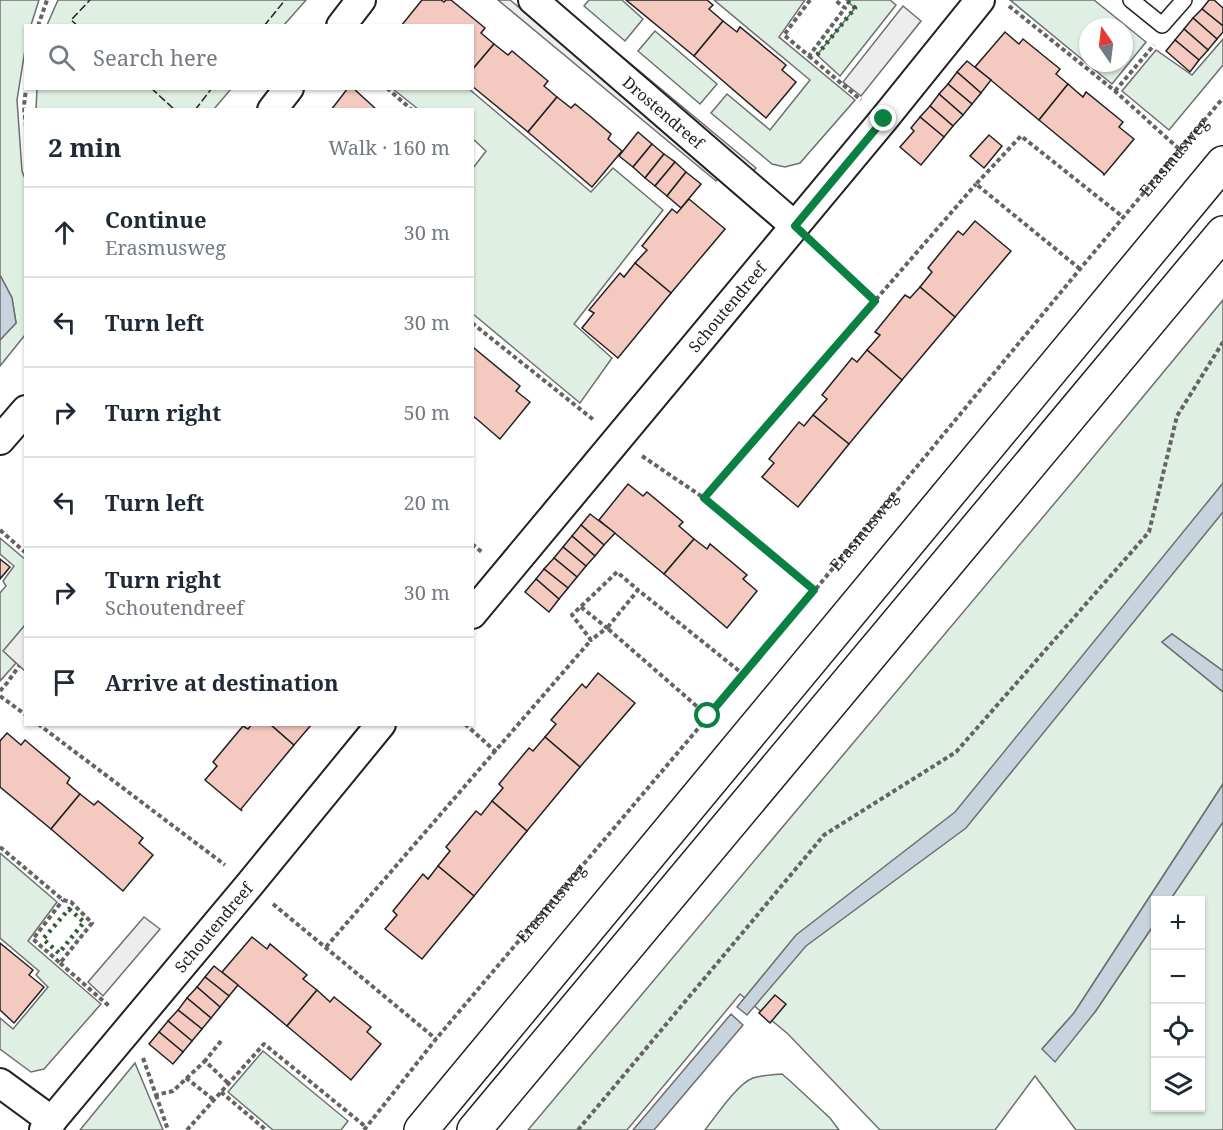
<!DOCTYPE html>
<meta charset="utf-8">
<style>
body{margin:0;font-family:"Noto Serif",serif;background:#f2f2f3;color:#1f2937}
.controls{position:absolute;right:18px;bottom:18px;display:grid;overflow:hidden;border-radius:0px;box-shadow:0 2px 4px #0004}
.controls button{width:54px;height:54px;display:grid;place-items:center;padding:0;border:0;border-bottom:2px solid #e0e1e3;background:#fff;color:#1f2937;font:30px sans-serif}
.compass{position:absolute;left:1079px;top:18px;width:54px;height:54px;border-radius:50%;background:#fff;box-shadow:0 2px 4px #0004;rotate:346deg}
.stop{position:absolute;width:18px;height:18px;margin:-14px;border:4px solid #0b8043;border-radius:50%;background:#fff}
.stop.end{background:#0b8043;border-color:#fff;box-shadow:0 2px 6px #0008}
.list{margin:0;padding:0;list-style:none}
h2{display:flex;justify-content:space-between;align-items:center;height:78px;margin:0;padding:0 24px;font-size:26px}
h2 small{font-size:20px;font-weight:400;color:#747a83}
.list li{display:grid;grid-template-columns:39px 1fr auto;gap:18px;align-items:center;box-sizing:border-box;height:90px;padding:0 24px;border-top:2px solid #e0e1e3}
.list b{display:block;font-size:22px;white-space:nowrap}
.list p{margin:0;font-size:20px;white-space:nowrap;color:#747a83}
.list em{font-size:20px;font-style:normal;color:#747a83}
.icon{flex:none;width:33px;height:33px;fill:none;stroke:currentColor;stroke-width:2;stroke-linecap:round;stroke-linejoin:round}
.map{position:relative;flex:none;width:1223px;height:1130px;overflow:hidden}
.search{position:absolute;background:#fff;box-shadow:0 2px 4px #0004;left:24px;top:24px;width:450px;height:66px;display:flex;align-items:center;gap:15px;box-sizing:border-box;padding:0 21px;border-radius:0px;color:#747a83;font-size:22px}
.panel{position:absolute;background:#fff;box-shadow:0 2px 4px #0004;left:24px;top:108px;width:450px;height:618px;border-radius:0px}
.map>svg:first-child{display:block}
.green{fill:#e0efe3;stroke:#6f6f6f;stroke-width:1.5;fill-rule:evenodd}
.parking{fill:#ededed;stroke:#6f6f6f;stroke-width:1.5}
.water{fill:#c7d3dd;stroke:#6f6f6f;stroke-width:1.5}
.building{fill:#f3c9c0;stroke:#222;stroke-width:1.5}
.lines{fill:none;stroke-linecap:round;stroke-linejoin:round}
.service-casing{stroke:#222;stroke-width:18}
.minor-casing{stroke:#222;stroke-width:32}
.secondary-casing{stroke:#222;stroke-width:36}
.path{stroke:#646464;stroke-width:4;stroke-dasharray:4.5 3;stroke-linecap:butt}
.service{stroke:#fff;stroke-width:15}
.minor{stroke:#fff;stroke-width:28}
.secondary{stroke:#fff;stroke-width:33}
.hedge{stroke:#2f5e38;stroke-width:4.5;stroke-dasharray:3 4.5;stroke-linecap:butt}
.fence{stroke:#222;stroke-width:1.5;stroke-dasharray:8 3;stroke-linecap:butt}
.route{stroke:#0b8043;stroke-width:8}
.labels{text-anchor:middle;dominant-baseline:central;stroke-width:4.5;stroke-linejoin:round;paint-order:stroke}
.street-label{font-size:16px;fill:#222;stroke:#fff}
</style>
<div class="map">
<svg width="1223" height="1130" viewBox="0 0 1223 1130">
<rect width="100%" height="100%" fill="#fff"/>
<g class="green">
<path d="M 0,0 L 39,0 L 31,25 L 26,26 L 25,50 L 17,100 L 22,171 L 26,181 L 25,335 L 0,366 L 0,340 L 16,323 L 12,298 L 0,275 Z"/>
<path d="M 58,0 L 306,0 L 284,25 L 47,25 Z"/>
<path d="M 589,0 L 622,0 L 643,19 L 625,41 L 584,6 Z"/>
<path d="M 714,0 L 805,0 L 779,37 L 855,100 L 800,163 L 785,167 L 772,164 L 711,113 L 727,94 L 770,130 L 810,80 Z"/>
<path d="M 846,0 L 890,0 L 896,5 L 840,76 L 817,55 L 855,8 Z"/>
<path d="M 1010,0 L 1094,0 L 1146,42 L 1112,84 ZM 1088,27 L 1124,27 L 1124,63 L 1088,63 Z"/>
<path d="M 655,31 L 717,84 L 700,104 L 638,51 Z"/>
<path d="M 1223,39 L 1223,65 L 1169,130 L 1122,91 L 1156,50 L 1192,75 Z"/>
<path d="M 37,89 L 37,88 L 231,89 L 214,109 L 36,109 Z"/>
<path d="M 393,89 L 469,89 L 591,192 L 613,168 L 663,210 L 574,324 L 612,358 L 580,403 L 473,314 L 473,168 L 486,151 L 473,139 L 472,110 L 418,109 Z"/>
<path d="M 1223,300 L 1223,671 L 1172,634 L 1162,642 L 1223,692 L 1223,784 L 1074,1013 L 1042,1049 L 1095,1012 L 1155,923 L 1156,1108 L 1200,1108 L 1200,900 L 1170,900 L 1223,822 L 1223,1130 L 1076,1130 L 1035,1076 L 995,1130 L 880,1130 L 788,1034 L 740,994 L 627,1130 L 528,1130 L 1080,473 Z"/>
<path d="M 0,538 L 26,560 L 25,625 L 4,651 L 16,663 L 0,681 L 0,593 L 6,586 L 3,581 L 14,566 L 0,554 Z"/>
<path d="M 0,853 L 57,902 L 28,941 L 101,1004 L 44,1069 L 31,1072 L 0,1049 L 0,1018 L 13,1029 L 48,987 L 36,975 L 39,971 L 0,938 Z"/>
<path d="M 263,1051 L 348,1121 L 341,1130 L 273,1130 L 228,1092 Z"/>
<path d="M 135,1063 L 163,1130 L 80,1130 Z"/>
<path d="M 782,1074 L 789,1080 L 830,1118 L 839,1130 L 705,1130 C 716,1116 737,1084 753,1078 C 763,1075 772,1075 782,1074 Z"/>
</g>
<g class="parking">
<path d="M 498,0 L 510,0 L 721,175 L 716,181 Z"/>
<path d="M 554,0 L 756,168 L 751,173 Z"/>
<path d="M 903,6 L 921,21 L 861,96 L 843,82 Z"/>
<path d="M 25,625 L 25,671 L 3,651 Z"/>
<path d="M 144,917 L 160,929 L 103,996 L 88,982 Z"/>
</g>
<g class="water">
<path d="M 0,275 L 12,298 L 16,323 L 0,340 Z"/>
<path d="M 1223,483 L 1223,512 L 966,828 L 806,946 L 747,1015 L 737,1007 L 796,935 L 955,812 Z"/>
<path d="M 1172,634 L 1223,671 L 1223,692 L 1162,642 Z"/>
<path d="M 1223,784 L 1223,822 L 1170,900 L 1156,900 L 1155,923 L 1095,1012 L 1055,1062 L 1042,1049 L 1074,1013 Z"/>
<path d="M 731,1014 L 743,1025 L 654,1130 L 633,1130 Z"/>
</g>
<g class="building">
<path d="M 422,0 L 441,0 L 444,2 L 446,0 L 451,0 L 485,28 L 481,33 L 494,44 L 472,70 L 472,26 L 401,26 Z"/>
<path d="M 626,0 L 707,0 L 713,5 L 709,9 L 723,21 L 694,56 Z"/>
<path d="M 1209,0 L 1214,0 L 1223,8 L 1223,26 L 1202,9 Z"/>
<path d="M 1202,9 L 1223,26 L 1223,32 L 1217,39 L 1193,18 Z"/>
<path d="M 1193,18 L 1217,39 L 1208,50 L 1184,29 Z"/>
<path d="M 723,21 L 737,32 L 740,27 L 786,65 L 782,70 L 796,82 L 766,118 L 694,56 Z"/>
<path d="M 1184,29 L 1208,50 L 1199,60 L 1175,40 Z"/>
<path d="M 1005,32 L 1019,44 L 1023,39 L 1060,69 L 1056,74 L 1068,84 L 1039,120 L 975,67 Z"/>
<path d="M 1175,40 L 1199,60 L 1190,72 L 1166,51 Z"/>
<path d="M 494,44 L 508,55 L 512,51 L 548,81 L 544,86 L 557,97 L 528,132 L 472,86 L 472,70 Z"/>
<path d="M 967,61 L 991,80 L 981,93 L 957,72 Z"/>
<path d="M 957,72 L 981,93 L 972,104 L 948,84 Z"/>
<path d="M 948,84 L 972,104 L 963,115 L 939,94 Z"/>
<path d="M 1068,84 L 1083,97 L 1086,92 L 1123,122 L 1119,127 L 1134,139 L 1104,175 L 1103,173 L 1039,120 Z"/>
<path d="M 348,88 L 353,88 L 377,110 L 331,110 Z"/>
<path d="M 939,94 L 963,115 L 953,126 L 930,106 Z"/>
<path d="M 557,97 L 571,108 L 575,104 L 591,117 L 611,134 L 608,139 L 622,151 L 592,187 L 528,132 Z"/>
<path d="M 930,106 L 953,126 L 944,137 L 920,117 Z"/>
<path d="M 920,117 L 944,137 L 921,165 L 900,147 L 914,131 L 911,128 Z"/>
<path d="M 638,132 L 652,144 L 633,167 L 619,156 Z"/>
<path d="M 989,135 L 1002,146 L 984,168 L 970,156 Z"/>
<path d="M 652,144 L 664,154 L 645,178 L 633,167 Z"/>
<path d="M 664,154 L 675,162 L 655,186 L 645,178 Z"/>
<path d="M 675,162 L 686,172 L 667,196 L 655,186 Z"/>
<path d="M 686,172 L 701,184 L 681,208 L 667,196 Z"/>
<path d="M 689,199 L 725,229 L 671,293 L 635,263 L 647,250 L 642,246 L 672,209 L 677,213 Z"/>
<path d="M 975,221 L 1011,251 L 955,317 L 920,287 L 932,272 L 928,268 L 958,231 L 963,235 Z"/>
<path d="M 635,263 L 671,293 L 618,358 L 582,328 L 594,313 L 589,310 L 620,273 L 624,277 Z"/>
<path d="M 920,287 L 955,317 L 902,380 L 867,350 L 880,335 L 875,332 L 905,295 L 910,298 Z"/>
<path d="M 474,348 L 520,386 L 516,391 L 530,402 L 500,439 L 472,415 L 472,350 Z"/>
<path d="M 867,350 L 902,380 L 849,444 L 813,415 L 827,399 L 822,395 L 852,358 L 857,362 Z"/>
<path d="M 813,415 L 849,444 L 798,507 L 762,477 L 774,463 L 769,459 L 799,422 L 804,426 Z"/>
<path d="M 628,484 L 643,496 L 647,492 L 683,522 L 679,526 L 694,539 L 664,574 L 599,520 Z"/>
<path d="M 590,514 L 615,533 L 604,545 L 581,525 Z"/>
<path d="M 581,525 L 604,545 L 595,556 L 572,536 Z"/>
<path d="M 572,536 L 595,556 L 586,566 L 563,547 Z"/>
<path d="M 694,539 L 707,549 L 710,544 L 747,575 L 743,579 L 757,591 L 727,628 L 664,574 Z"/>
<path d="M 563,547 L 586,566 L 577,577 L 554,558 Z"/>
<path d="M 554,558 L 577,577 L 568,588 L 544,569 Z"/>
<path d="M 0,559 L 10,567 L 0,579 Z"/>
<path d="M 544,569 L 568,588 L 559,599 L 536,579 Z"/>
<path d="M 536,579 L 559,599 L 549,612 L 525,592 Z"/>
<path d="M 598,673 L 635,703 L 580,767 L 545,737 L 556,724 L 551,720 L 582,684 L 586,688 Z"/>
<path d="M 252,724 L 270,724 L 294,745 L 241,809 L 242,811 L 205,780 L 217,766 L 213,762 L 243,726 L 248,729 Z"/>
<path d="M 270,724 L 312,724 L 294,745 Z"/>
<path d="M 7,733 L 21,745 L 25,740 L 70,778 L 67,783 L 80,794 L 51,829 L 0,787 L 0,741 Z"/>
<path d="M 545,737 L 580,767 L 527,831 L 492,801 L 503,788 L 499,784 L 529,748 L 533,751 Z"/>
<path d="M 80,794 L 94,805 L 98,801 L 143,838 L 139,843 L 153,855 L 123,891 L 51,829 Z"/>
<path d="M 492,801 L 527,831 L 474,896 L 438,866 L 450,851 L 446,847 L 476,811 L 481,815 Z"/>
<path d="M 438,866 L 474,896 L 422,959 L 385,929 L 397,915 L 393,911 L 423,874 L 428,879 Z"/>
<path d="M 252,937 L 267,949 L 270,944 L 307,975 L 303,979 L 317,990 L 287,1026 L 222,972 Z"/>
<path d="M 0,943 L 33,970 L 29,975 L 44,987 L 14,1023 L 0,1010 Z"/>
<path d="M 214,966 L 238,985 L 229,996 L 205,977 Z"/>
<path d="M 205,977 L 229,996 L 220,1007 L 197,987 Z"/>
<path d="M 197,987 L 220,1007 L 211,1018 L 187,998 Z"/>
<path d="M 317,990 L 330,1002 L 334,997 L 371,1027 L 367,1032 L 381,1044 L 351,1080 L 350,1079 L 287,1026 Z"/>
<path d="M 775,995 L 786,1004 L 770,1023 L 759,1013 Z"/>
<path d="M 187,998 L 211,1018 L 202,1029 L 178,1010 Z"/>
<path d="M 178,1010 L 202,1029 L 192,1041 L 168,1021 Z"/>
<path d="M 168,1021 L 192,1041 L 183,1052 L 159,1032 Z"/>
<path d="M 159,1032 L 183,1052 L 173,1064 L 149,1044 Z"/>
</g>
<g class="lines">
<defs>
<path id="service" d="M 1131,0 L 1162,25 L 1184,0"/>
<g id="minor">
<path id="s2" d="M 533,0 L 795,226"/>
<path d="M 341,26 L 361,0"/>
<path d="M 272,110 L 289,88"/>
<path d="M 0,440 L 26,410"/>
<path id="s3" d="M 472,614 L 884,119 L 980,0"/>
<path d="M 0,1083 L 52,1121"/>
<path id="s4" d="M 44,1130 L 250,884 L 381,724"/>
</g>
<g id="secondary">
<path d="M 421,1130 L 1223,163"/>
<path d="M 474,1130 L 1223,233"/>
</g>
</defs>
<use href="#service" class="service-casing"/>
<use href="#minor" class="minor-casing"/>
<use href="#secondary" class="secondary-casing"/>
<g class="path">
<path d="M 810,0 L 784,35 L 809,56 L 845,8 L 835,0"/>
<path d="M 1009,6 L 1115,91 L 1179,149"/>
<path d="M 38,26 L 47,0"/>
<path d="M 809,56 L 861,100"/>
<path d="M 387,88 L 412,110"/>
<path d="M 1115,91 L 1154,45"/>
<path d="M 26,127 L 24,106 L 26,88"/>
<path d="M 818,247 L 875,301"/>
<path d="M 1080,269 L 976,184 L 1021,136 L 1123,217"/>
<path d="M 472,323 L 595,421"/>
<path d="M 642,456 L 704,498 L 815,590"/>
<path d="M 704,498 L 976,184"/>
<path d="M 0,530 L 26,553"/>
<path d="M 472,544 L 483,553"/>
<path d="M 581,607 L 607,628 L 591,640 L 572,615 L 617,572 L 638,590"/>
<path d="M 0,691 L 7,683 L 19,666"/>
<path d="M 0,696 L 26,715"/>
<path d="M 708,716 L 607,628 L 638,590 L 743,674"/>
<path d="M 38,724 L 225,865"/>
<path d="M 465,724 L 496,752"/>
<path d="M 0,847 L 63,900 L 71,902 L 92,923 L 60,963 L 33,939 L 63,900"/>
<path d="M 273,904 L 436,1039"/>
<path d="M 326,947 L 591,640"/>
<path d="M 60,963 L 109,1006"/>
<path d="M 221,1041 L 205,1061 L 229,1084"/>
<path d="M 143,1058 L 156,1095 L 173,1091 L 205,1061"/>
<path d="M 186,1078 L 214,1100"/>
<path d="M 221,1092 L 266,1130"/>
<path d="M 156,1095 L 168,1130"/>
<path d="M 187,1130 L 264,1044 L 366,1127"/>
<path id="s1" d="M 364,1130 L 436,1039 L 815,590 L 1080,269 L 1223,98"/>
<path d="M 578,1130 L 824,835 L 956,752 L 1149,532 L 1177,416 L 1223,342"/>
</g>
<use href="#service" class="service"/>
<use href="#minor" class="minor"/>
<use href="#secondary" class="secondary"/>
<g class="hedge">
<path d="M 817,55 L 855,8 L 846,0"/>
<path d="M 69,909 L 84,922 L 59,953 L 43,939 Z"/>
</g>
<g class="fence">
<path d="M 78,26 L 71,20 L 90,0"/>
<path d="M 264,26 L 285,0"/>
<path d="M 151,88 L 175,110"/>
<path d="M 195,110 L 212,88"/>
</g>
</g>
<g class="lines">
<path class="route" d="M 708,716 L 814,590 L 704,498 L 875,301 L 795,226 L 884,119"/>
</g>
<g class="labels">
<g class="street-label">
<text stroke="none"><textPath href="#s2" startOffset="172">Drostendreef</textPath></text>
<text stroke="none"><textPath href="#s1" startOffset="1266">Erasmusweg</textPath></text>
<text stroke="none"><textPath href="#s3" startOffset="399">Schoutendreef</textPath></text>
<text stroke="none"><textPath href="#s1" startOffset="780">Erasmusweg</textPath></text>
<text stroke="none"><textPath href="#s1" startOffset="294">Erasmusweg</textPath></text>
<text stroke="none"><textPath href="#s4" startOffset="264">Schoutendreef</textPath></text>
</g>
</g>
</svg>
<div class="controls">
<button>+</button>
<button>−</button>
<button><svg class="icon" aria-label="locate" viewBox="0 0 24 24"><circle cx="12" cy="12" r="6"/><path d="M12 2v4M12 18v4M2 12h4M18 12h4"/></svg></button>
<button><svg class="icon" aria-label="layers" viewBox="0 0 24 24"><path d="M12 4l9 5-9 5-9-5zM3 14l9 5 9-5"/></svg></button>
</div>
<svg class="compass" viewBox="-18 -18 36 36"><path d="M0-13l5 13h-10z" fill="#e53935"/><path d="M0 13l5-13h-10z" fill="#747a83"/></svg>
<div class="stop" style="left:708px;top:716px"></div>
<div class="stop end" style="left:884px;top:119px"></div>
<div class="search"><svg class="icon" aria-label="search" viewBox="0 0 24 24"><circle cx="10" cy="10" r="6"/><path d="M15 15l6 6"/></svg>Search here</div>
<section class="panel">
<h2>2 min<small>Walk · 160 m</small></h2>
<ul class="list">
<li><svg class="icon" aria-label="ahead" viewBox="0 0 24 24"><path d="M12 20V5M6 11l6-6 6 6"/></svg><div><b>Continue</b><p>Erasmusweg</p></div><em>30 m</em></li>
<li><svg class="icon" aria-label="left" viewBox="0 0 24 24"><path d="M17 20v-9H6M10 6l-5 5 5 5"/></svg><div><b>Turn left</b></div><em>30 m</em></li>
<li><svg class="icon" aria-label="right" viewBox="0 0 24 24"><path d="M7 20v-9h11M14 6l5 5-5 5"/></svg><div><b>Turn right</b></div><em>50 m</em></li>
<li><svg class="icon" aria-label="left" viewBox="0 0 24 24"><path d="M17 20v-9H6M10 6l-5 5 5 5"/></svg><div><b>Turn left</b></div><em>20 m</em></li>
<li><svg class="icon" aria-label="right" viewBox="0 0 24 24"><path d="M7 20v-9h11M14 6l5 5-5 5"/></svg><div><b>Turn right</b><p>Schoutendreef</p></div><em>30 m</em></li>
<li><svg class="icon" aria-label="arrive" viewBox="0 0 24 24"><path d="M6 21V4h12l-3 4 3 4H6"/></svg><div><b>Arrive at destination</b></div></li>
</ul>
</section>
</div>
